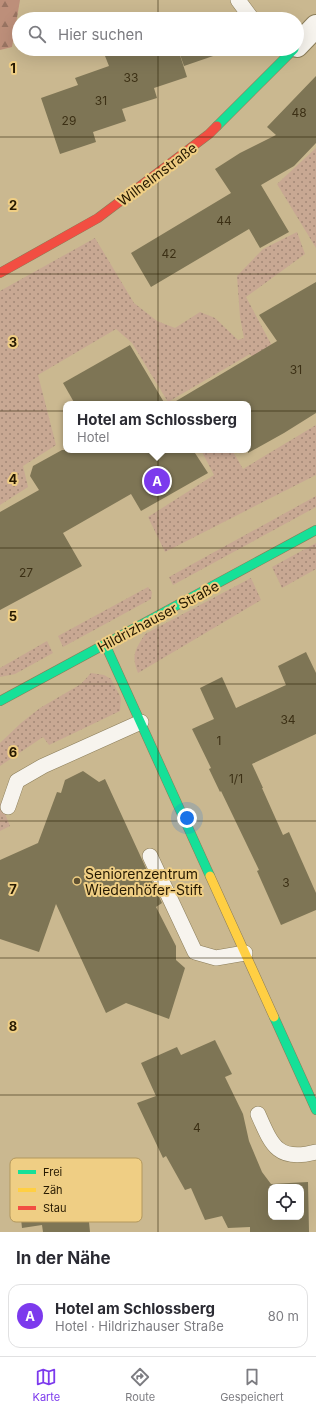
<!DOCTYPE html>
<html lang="de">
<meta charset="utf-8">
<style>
body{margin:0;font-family:Inter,sans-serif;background:#f7f7f7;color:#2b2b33}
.controls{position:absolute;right:12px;bottom:12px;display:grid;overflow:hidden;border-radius:8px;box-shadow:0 4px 16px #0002}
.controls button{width:36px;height:36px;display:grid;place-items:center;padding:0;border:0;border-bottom:1px solid #e1e1e2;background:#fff;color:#2b2b33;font:20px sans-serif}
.you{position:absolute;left:187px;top:818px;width:14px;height:14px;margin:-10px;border:3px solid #fff;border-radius:50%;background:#1a73e8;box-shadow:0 0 0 6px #1a73e833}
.badge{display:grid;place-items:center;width:26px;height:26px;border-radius:50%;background:#7c3aed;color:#fff;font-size:13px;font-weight:700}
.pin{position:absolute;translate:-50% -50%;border:2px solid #fff;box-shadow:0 1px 4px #0006}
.popup{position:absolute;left:63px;top:401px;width:188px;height:52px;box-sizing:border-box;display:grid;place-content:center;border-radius:8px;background:#fff;filter:drop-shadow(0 1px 3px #0005);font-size:13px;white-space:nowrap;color:#7c7c81}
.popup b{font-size:15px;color:#2b2b33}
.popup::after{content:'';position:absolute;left:50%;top:100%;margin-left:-8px;border:8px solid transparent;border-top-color:#fff}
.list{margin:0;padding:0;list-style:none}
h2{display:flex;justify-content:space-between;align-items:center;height:52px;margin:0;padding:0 16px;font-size:17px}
h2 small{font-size:13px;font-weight:400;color:#7c7c81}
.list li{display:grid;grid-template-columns:26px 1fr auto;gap:12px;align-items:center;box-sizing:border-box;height:64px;margin:0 8px 8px;padding:0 8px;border:1px solid #e1e1e2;border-radius:12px}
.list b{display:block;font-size:15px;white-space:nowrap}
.list p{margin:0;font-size:13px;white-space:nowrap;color:#7c7c81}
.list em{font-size:13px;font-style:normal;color:#7c7c81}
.icon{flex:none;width:22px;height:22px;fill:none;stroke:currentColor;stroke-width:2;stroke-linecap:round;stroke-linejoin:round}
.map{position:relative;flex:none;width:316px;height:1232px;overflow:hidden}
.search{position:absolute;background:#fff;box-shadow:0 4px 16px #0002;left:12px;right:12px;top:12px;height:44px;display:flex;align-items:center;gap:10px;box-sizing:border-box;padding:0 14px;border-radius:22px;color:#7c7c81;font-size:15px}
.sheet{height:124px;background:#fff}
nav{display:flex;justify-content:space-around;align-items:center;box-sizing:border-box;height:56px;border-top:1px solid #e1e1e2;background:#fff;font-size:11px;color:#7c7c81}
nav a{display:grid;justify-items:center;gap:2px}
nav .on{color:#7c3aed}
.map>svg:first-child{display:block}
.grass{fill:url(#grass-dots)}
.forest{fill:url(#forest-firs)}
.building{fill:#7e7555;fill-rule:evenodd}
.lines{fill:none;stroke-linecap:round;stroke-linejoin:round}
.lane-casing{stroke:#8a7c58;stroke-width:16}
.street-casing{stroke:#8a7c58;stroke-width:24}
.fast-casing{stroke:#8a7c58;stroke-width:10}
.slow-casing{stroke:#8a7c58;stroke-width:10}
.jam-casing{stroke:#8a7c58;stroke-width:10}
.lane{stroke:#f7f4ee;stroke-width:15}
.street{stroke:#f7f4ee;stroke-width:22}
.fast{stroke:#16e098;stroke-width:9}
.slow{stroke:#ffcf43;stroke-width:9}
.jam{stroke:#f24e42;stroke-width:9}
.grid{fill:none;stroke:#261900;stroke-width:1;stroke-opacity:0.55}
.poi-dot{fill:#5f5132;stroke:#efce84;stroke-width:1.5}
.labels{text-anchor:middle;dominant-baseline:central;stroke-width:4;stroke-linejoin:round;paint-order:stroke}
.number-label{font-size:12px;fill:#3c3015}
.street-label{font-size:14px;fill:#261900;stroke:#efce84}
.poi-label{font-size:14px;fill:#261900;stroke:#efce84;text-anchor:start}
.key{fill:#efce84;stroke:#b3985c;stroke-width:1}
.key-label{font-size:11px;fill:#261900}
.grid-label{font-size:13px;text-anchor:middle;font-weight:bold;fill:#261900;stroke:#efce84;stroke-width:4;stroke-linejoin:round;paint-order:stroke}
</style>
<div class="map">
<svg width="316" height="1232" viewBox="0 0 316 1232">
<defs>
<pattern id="grass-dots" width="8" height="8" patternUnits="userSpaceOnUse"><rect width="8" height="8" fill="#c8a893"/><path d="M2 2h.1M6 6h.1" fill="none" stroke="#a28876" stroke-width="1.8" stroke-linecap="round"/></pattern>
<pattern id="forest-firs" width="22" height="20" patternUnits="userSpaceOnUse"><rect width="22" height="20" fill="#bd8f7a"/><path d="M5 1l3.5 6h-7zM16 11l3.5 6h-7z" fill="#997462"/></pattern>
</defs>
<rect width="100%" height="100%" fill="#cab890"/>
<g class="grass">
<path d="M 316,148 L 316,248 L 277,184 Z"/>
<path d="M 297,232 L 305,254 L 246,297 L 280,361 L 262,371 L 250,354 L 168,402 L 132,343 L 116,329 L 38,375 L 56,445 L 23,466 L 28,487 L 0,505 L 0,291 L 95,238 L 134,303 L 157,321 L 175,328 L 200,312 L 215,318 L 238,340 L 244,338 L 240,317 L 237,276 L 263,249 Z"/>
<path d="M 316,425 L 316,475 L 165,552 L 148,517 L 214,475 L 201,450 L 232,450 L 243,469 Z"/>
<path d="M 316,496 L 316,507 L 173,585 L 169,577 Z"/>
<path d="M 316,543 L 316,569 L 282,588 L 272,567 Z"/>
<path d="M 251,578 L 261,600 L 138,673 C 131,655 135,650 145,634 Z"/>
<path d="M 148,587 L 152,592 L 151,599 L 63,647 L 58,636 Z"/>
<path d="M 47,641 L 53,653 L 15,674 L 0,677 L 0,668 Z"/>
<path d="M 91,673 L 104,675 L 111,679 L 121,698 L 120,711 L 49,745 L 43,737 L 0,766 L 0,743 L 21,723 L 40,708 L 81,684 Z"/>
<path d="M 0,802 L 10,826 L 0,831 Z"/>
</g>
<path class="forest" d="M 0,0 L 20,0 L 12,47 L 0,50 Z"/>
<g class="building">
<path d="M 126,49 L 178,49 L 187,77 L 154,88 L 157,98 L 122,109 L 126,121 L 93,132 L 96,142 L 60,154 L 41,98 L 78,85 L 75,78 L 109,66 L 105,56 Z"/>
<path d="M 178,49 L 218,49 L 219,54 L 184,66 Z"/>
<path d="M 316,76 L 316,143 L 294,166 L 261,185 L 289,232 L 260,248 L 249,229 L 151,287 L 131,253 L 231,193 L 215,169 L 240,153 L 276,135 L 267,127 Z"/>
<path d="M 316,282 L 316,413 L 284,433 L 248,453 L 248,404 L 171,404 L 277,341 L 259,315 Z"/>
<path d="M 130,345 L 165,404 L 75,404 L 63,383 Z"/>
<path d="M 62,450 L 193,450 L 208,473 L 141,511 L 131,494 L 63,533 L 82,566 L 0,610 L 0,512 L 39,490 L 30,476 L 33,466 Z"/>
<path d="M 306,652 L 316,673 L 316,734 L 252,764 L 263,788 L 262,788 L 283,835 L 289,832 L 316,893 L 316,910 L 281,925 L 257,871 L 259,870 L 221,791 L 220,792 L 209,769 L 211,768 L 192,729 L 214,719 L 200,688 L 222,677 L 236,708 L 286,685 L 278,666 Z"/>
<path d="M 83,771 L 99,782 L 105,779 L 162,903 L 156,907 L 176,946 L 176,960 L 185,968 L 169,1019 L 126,1003 L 106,1013 L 56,904 L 39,952 L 0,939 L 0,860 L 38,843 L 57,792 L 61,793 L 65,780 Z"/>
<path d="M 215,1040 L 232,1074 L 225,1077 L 243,1114 L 249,1141 L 262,1172 L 271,1184 L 308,1182 L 309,1232 L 250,1232 L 250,1227 L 228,1228 L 222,1216 L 205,1220 L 191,1188 L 185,1190 L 166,1156 L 163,1158 L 137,1103 L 156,1096 L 141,1063 L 177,1047 L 181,1055 ZM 271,1187 L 301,1187 L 301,1217 L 271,1217 Z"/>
<path d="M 69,1176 L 71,1194 L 86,1192 L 90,1232 L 43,1232 L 42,1225 L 22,1228 L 17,1182 Z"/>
</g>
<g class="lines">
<defs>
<g id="lane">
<path d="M 238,0 L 252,19"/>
<path d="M 8,807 L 17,781 L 43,766 L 141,722"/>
<path d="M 150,856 L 195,952 L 216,958 L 245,953"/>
<path d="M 258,1114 C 272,1146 278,1162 316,1152"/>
</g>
<path id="street" d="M 297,46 L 316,26"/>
<g id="fast">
<path d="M 217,126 L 294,49"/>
<path d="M 105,644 L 210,876"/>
<path d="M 0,701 L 316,530"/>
<path d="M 274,1017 L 316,1110"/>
</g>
<path id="slow" d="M 210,876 L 274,1017"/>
<path id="jam" d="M 0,273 L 98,218 L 209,134 L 217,126"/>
</defs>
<use href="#lane" class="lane-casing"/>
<use href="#street" class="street-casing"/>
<use href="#fast" class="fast-casing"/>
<use href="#slow" class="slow-casing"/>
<use href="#jam" class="jam-casing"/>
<use href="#lane" class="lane"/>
<use href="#street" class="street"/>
<use href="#fast" class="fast"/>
<use href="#slow" class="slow"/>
<use href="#jam" class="jam"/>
</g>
<path class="grid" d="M 158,0 L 158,19M 158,49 L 158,1232M 0,137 L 316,137M 0,274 L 316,274M 0,411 L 316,411M 0,548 L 316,548M 0,684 L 316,684M 0,821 L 316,821M 0,958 L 316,958M 0,1095 L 316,1095"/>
<circle class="poi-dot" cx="77" cy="881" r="4"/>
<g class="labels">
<g class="number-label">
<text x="131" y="77">33</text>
<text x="101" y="100">31</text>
<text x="299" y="112">48</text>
<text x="69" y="120">29</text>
<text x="224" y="220">44</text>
<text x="169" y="253">42</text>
<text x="296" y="369">31</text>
<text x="26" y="572">27</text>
<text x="288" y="719">34</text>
<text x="219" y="740">1</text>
<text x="236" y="778">1/1</text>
<text x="286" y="882">3</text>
<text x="197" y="1127">4</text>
</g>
<g class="street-label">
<text transform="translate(157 174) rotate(-37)">Wilhelmstraße</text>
<text transform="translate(158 616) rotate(-28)">Hildrizhauser Straße</text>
</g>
<g class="poi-label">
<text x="85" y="873">Seniorenzentrum<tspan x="85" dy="16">Wiedenhöfer-Stift</tspan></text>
</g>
</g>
<rect x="10" y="1158" width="132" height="64" rx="6" class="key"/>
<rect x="18" y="1170" width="18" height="4" fill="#16e098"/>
<rect x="18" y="1188" width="18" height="4" fill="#ffcf43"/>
<rect x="18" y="1206" width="18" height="4" fill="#f24e42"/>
<g class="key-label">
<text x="43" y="1176">Frei</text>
<text x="43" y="1194">Zäh</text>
<text x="43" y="1212">Stau</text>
</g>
<g class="grid-label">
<text x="13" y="73">1</text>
<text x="13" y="210">2</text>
<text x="13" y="347">3</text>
<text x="13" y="484">4</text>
<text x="13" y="621">5</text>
<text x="13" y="757">6</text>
<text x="13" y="894">7</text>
<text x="13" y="1031">8</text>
</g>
</svg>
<div class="controls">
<button><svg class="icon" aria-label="locate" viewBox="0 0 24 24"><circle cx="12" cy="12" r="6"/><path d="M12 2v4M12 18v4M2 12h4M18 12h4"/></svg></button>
</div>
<div class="you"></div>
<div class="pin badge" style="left:157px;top:481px">A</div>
<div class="popup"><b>Hotel am Schlossberg</b>Hotel</div>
<div class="search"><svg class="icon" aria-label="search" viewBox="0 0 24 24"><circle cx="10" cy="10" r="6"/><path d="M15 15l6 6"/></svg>Hier suchen</div>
</div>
<section class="sheet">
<h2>In der Nähe<small></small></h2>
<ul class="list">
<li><span class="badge">A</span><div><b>Hotel am Schlossberg</b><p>Hotel · Hildrizhauser Straße</p></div><em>80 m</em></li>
</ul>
</section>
<nav>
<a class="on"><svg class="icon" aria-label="map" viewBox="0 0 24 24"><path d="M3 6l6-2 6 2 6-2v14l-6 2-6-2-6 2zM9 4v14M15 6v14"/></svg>Karte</a>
<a><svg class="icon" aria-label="directions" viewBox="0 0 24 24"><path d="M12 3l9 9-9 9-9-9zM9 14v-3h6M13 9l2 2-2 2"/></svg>Route</a>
<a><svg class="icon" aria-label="saved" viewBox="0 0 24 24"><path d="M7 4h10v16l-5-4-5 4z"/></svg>Gespeichert</a>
</nav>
